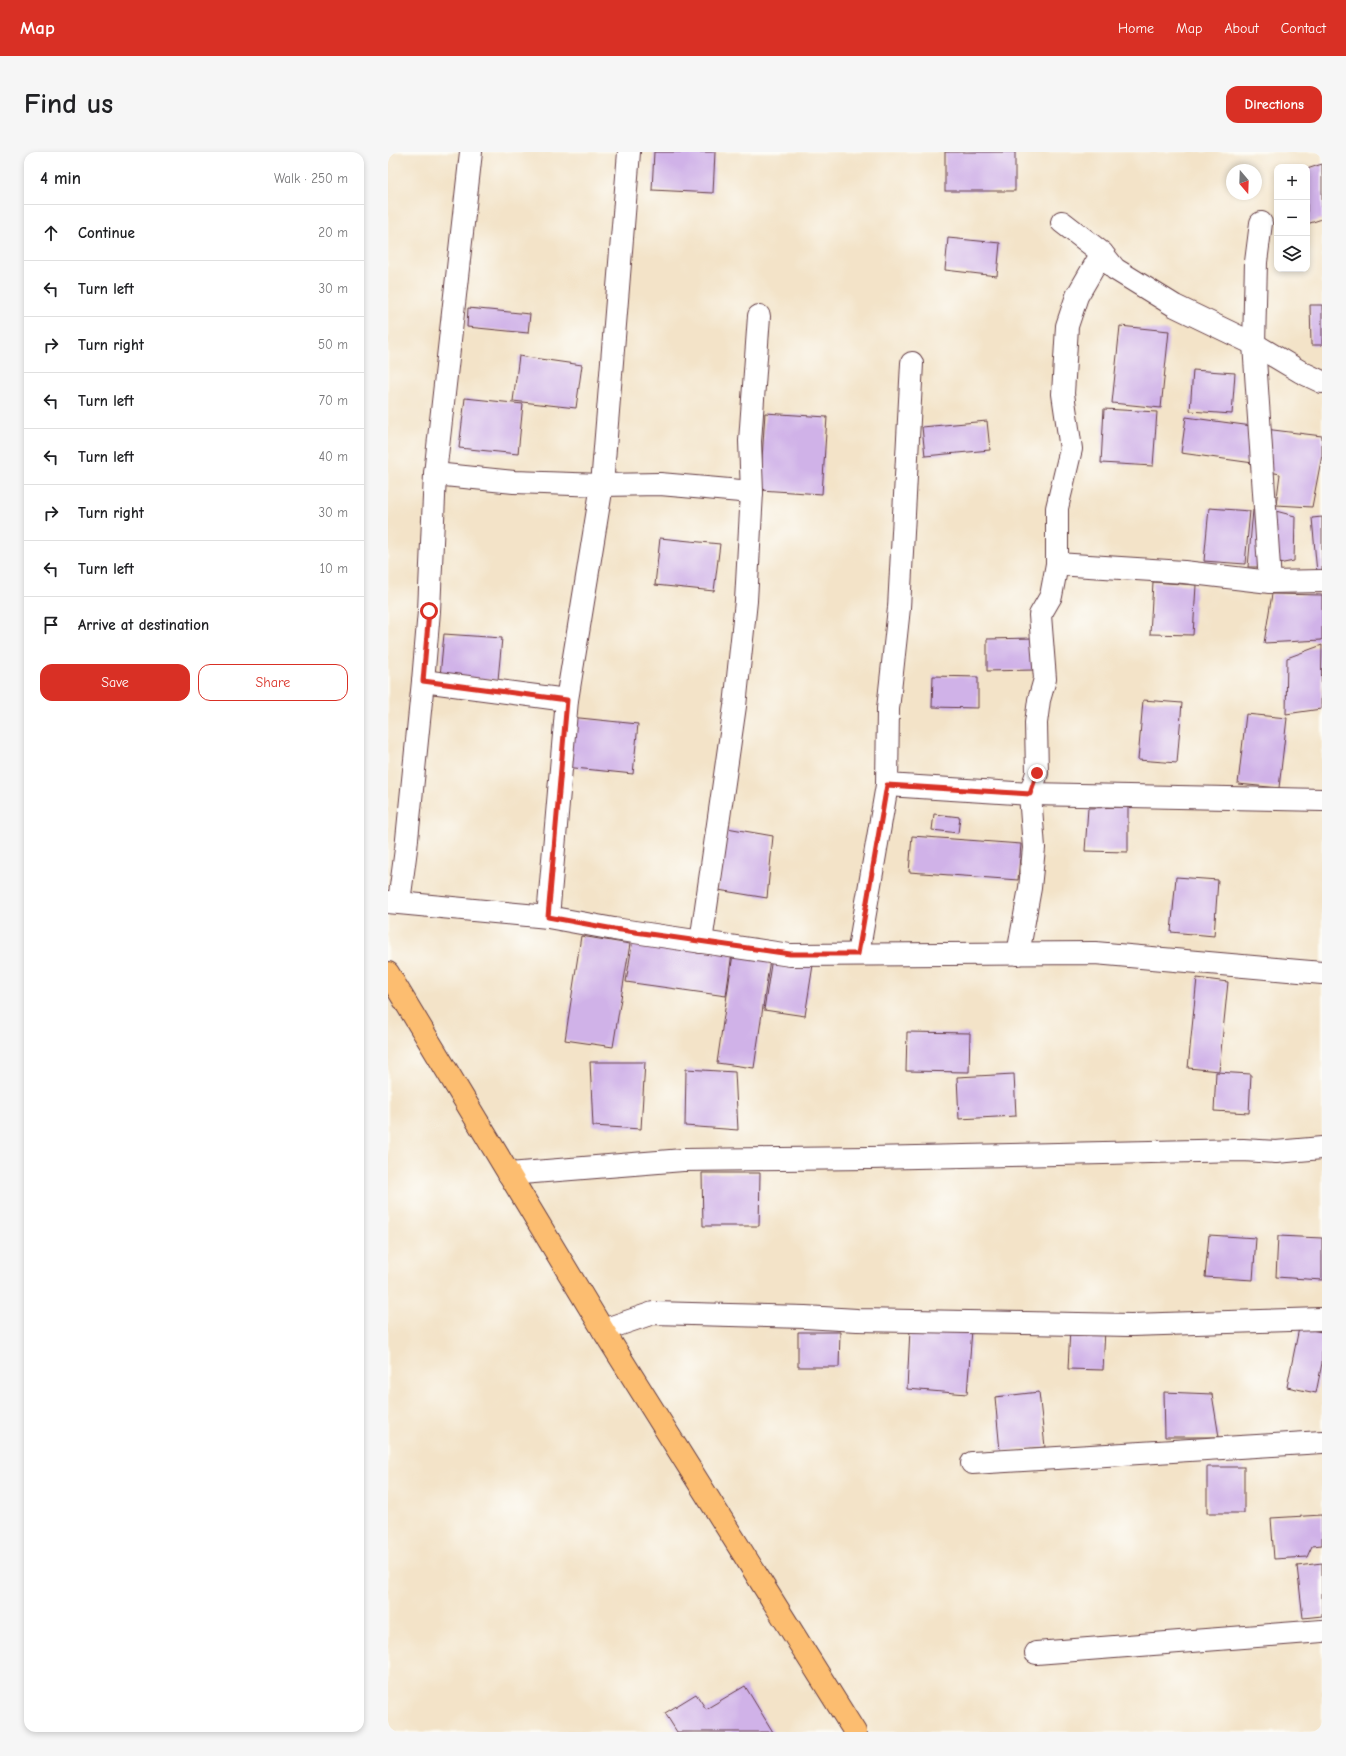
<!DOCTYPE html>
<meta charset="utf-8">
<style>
body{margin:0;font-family:"Comic Neue",sans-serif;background:#f6f6f6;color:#202124}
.controls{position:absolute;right:12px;top:12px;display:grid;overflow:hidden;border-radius:8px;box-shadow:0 2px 6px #0003}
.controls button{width:36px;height:36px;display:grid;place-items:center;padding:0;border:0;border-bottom:1px solid #e0e0e0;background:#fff;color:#202124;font:20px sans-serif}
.compass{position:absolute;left:838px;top:12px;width:36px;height:36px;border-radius:50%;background:#fff;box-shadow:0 2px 6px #0003;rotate:161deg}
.stop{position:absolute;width:12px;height:12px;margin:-9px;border:3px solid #d93025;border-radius:50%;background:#fff}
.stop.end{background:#d93025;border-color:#fff;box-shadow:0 1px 4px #0008}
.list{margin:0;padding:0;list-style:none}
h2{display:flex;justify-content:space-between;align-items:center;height:52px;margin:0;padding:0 16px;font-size:17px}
h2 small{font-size:13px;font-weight:400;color:#757577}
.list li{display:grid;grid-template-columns:26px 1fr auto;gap:12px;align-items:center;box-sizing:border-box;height:56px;padding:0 16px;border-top:1px solid #e0e0e0}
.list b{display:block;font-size:15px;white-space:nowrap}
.list em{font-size:13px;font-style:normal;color:#757577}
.actions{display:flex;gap:8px;padding:12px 16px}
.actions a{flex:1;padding:9px 0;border:1px solid #d93025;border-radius:12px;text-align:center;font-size:14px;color:#d93025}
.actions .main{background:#d93025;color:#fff}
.icon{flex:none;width:22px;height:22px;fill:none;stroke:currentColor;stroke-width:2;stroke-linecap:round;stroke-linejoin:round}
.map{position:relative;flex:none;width:934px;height:1580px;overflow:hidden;border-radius:12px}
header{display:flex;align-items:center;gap:24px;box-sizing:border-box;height:56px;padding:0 20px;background:#d93025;color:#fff}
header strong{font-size:19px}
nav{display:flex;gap:22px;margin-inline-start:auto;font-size:14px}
.intro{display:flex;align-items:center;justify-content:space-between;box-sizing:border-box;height:96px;padding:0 24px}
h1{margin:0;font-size:28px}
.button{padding:10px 18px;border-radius:12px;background:#d93025;color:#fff;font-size:14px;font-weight:700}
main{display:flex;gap:24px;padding:0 24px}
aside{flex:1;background:#fff;border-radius:12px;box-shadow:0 2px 6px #0003}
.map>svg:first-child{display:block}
.building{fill:#d0b2e8}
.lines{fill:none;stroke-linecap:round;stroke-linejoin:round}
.minor-casing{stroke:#633c43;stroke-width:24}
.major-casing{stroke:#633c43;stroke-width:24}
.minor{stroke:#fff;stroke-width:22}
.major{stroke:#fcbd6f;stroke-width:22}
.route{stroke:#d93025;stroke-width:5}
</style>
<header>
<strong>Map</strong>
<nav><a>Home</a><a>Map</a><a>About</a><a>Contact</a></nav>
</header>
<div class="intro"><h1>Find us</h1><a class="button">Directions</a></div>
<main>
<aside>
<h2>4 min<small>Walk · 250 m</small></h2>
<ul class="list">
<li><svg class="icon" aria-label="ahead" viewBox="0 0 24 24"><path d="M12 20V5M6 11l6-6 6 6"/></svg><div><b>Continue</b></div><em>20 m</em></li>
<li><svg class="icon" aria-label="left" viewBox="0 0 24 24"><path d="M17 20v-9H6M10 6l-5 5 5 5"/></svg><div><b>Turn left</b></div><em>30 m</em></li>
<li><svg class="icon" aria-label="right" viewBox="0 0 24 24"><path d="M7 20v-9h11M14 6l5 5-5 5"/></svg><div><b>Turn right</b></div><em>50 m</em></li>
<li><svg class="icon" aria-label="left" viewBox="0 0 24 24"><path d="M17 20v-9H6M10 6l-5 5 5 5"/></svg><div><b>Turn left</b></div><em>70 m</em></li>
<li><svg class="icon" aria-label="left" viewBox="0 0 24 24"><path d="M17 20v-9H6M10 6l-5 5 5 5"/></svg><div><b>Turn left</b></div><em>40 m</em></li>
<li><svg class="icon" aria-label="right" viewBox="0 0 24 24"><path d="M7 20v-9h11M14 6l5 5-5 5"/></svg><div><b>Turn right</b></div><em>30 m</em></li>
<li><svg class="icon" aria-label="left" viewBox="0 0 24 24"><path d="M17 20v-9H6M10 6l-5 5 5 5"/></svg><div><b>Turn left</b></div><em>10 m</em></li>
<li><svg class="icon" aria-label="arrive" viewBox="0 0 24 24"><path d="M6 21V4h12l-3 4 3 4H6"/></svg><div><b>Arrive at destination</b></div></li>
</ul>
<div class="actions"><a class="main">Save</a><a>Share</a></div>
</aside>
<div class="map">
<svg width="934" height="1580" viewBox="0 0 934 1580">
<rect width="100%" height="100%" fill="#fdfcf7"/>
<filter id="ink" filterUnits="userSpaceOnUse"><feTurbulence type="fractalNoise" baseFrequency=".025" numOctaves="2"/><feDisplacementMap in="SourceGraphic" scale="8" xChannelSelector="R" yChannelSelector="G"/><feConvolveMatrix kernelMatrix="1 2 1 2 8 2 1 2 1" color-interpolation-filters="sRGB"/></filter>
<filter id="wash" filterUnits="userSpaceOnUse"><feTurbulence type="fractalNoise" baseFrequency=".012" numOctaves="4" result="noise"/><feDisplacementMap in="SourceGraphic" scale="16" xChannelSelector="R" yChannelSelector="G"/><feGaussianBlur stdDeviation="0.9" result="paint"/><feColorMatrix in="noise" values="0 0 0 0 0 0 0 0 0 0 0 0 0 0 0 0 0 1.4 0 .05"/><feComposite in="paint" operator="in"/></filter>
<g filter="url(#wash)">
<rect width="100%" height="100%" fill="#f3e3c8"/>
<g id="blocks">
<g class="building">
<path d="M 266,0 L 327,0 L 325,41 L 264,38 Z"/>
<rect x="557" y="0" width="70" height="39"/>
<path d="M 934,12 L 934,67 L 919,72 L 919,17 Z"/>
<path d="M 560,86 L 612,91 L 609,124 L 557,118 Z"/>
<path d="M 922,153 L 934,153 L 934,193 L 923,193 Z"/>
<path d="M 80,156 L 142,162 L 140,181 L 79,175 Z"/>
<path d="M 732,174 L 781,179 L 773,256 L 724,251 Z"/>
<path d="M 131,204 L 194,213 L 188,256 L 125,249 Z"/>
<path d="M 805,218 L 847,221 L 844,262 L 802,259 Z"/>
<path d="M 77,246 L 135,252 L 130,302 L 71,296 Z"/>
<path d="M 716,257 L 769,260 L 765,314 L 713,311 Z"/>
<path d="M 377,261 L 439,265 L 434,342 L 372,338 Z"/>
<path d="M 798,265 L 871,275 L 865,311 L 793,301 Z"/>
<path d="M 599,269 L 602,298 L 537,304 L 534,275 Z"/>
<path d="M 877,277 L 934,284 L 934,303 L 924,355 L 888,353 L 892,322 L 877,319 Z"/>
<path d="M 821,356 L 862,359 L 857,412 L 816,409 Z"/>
<path d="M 874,356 L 879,415 L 860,415 L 865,358 Z"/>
<path d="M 880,357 L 907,364 L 906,409 L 885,413 Z"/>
<path d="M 934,365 L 934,421 L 929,421 L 924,366 Z"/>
<path d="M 272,386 L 332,392 L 326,439 L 267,433 Z"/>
<path d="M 765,430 L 808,433 L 805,483 L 762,482 Z"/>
<path d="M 884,442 L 934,443 L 934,488 L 876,491 Z"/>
<path d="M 56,482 L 114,486 L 110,528 L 52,524 Z"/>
<path d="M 645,486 L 646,518 L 599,519 L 599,487 Z"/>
<path d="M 934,493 L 933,557 L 898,562 L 899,506 Z"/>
<path d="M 545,524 L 590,525 L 590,556 L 544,555 Z"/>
<path d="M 755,548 L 794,551 L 789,611 L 750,608 Z"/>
<path d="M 858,562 L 899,566 L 891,636 L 850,632 Z"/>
<path d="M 182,565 L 250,572 L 245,622 L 177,615 Z"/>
<path d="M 740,655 L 740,700 L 697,699 L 700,656 Z"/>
<path d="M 546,662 L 572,665 L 570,681 L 544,678 Z"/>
<path d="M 339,676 L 385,684 L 379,746 L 330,738 Z"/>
<path d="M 524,684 L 633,692 L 630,728 L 521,720 Z"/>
<path d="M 788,725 L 830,728 L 826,784 L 783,780 Z"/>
<path d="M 193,784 L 242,792 L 225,895 L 177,888 Z"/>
<path d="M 245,787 L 344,801 L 338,844 L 238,830 Z"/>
<path d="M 345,802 L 382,807 L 366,916 L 329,911 Z"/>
<path d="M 384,806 L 425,813 L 417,864 L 376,858 Z"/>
<path d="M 809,826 L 840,830 L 831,919 L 800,916 Z"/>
<path d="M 519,880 L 582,881 L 581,920 L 518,919 Z"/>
<path d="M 202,910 L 257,910 L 253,977 L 205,974 Z"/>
<path d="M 298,917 L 347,920 L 350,978 L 297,974 Z"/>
<path d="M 828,920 L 863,922 L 861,961 L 826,959 Z"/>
<path d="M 626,922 L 628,964 L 571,967 L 569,925 Z"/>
<path d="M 314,1021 L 372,1021 L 371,1074 L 315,1074 Z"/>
<path d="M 821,1083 L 868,1086 L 865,1128 L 817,1125 Z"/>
<path d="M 890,1084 L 934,1086 L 934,1128 L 888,1125 Z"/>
<path d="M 682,1176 L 717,1177 L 715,1218 L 680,1217 Z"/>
<path d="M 911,1176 L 934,1180 L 934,1211 L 928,1241 L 899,1235 Z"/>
<path d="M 522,1177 L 584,1178 L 579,1242 L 519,1237 Z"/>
<path d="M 410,1180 L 452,1180 L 451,1215 L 410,1215 Z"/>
<path d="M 651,1240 L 657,1295 L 612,1299 L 607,1245 Z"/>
<path d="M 776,1240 L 824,1242 L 831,1285 L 777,1285 Z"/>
<rect x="819" y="1315" width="37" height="46"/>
<path d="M 934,1363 L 934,1393 L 924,1394 L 919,1405 L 886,1407 L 883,1366 Z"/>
<path d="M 934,1411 L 934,1464 L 915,1466 L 909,1414 Z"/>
<path d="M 357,1534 L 385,1580 L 289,1580 L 277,1561 L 308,1542 L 318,1557 Z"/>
</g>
</g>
</g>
<g filter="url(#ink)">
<use href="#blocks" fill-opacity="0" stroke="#633c43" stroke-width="1"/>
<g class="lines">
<defs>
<g id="minor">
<path d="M 674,70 L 714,101 L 727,117 L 787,154 L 866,192 L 913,220 L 934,230"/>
<path d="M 873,71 L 868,110 L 866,192 L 882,430"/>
<path d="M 47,322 L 126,330 L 214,333 L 272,332 L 364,340"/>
<path d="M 669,412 L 796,420 L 882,430 L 934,429"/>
<path d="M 35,529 L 179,548"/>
<path d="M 499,633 L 642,642 L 934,648"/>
<path d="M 0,750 L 160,765 L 226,777 L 402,803 L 707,801 L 934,821"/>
<path d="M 11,750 L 18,697 L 35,529 L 41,459 L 47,322 L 83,0"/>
<path d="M 160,765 L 179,548 L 214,333 L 241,0"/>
<path d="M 313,790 L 347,554 L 358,449 L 364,340 L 362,289 L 371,164"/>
<path d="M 470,802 L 499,633 L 500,557 L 511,456 L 524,211"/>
<path d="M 630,802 L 642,736 L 646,696 L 642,642 L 649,621 L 648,571 L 651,548 L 657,527 L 652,463 L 663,444 L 669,412 L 669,356 L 683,297 L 675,242 L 679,174 L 689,144 L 714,101"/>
<path d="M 121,1022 L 295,1008 L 481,1006 L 855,998 L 888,1000 L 934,996"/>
<path d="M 215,1178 L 265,1161 L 417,1165 L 469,1168 L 743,1173 L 934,1167"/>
<path d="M 584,1311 L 934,1290"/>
<path d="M 648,1501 L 934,1479"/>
</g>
<path id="major" d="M 0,821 L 215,1178 L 467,1580"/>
</defs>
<use href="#minor" class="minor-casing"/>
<use href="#major" class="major-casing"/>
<use href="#minor" class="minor"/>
<use href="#major" class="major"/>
</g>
</g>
<g class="lines" filter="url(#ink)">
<path class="route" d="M 41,459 L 35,529 L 179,548 L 160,765 L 226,777 L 402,802 L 470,802 L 499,633 L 642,642 L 649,621"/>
</g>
</svg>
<div class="controls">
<button>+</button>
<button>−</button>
<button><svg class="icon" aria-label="layers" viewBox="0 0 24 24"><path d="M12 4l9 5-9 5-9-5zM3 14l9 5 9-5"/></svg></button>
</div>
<svg class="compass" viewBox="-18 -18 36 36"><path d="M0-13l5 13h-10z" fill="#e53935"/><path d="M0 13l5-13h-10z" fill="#757577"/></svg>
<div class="stop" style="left:41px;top:459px"></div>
<div class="stop end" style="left:649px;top:621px"></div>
</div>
</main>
